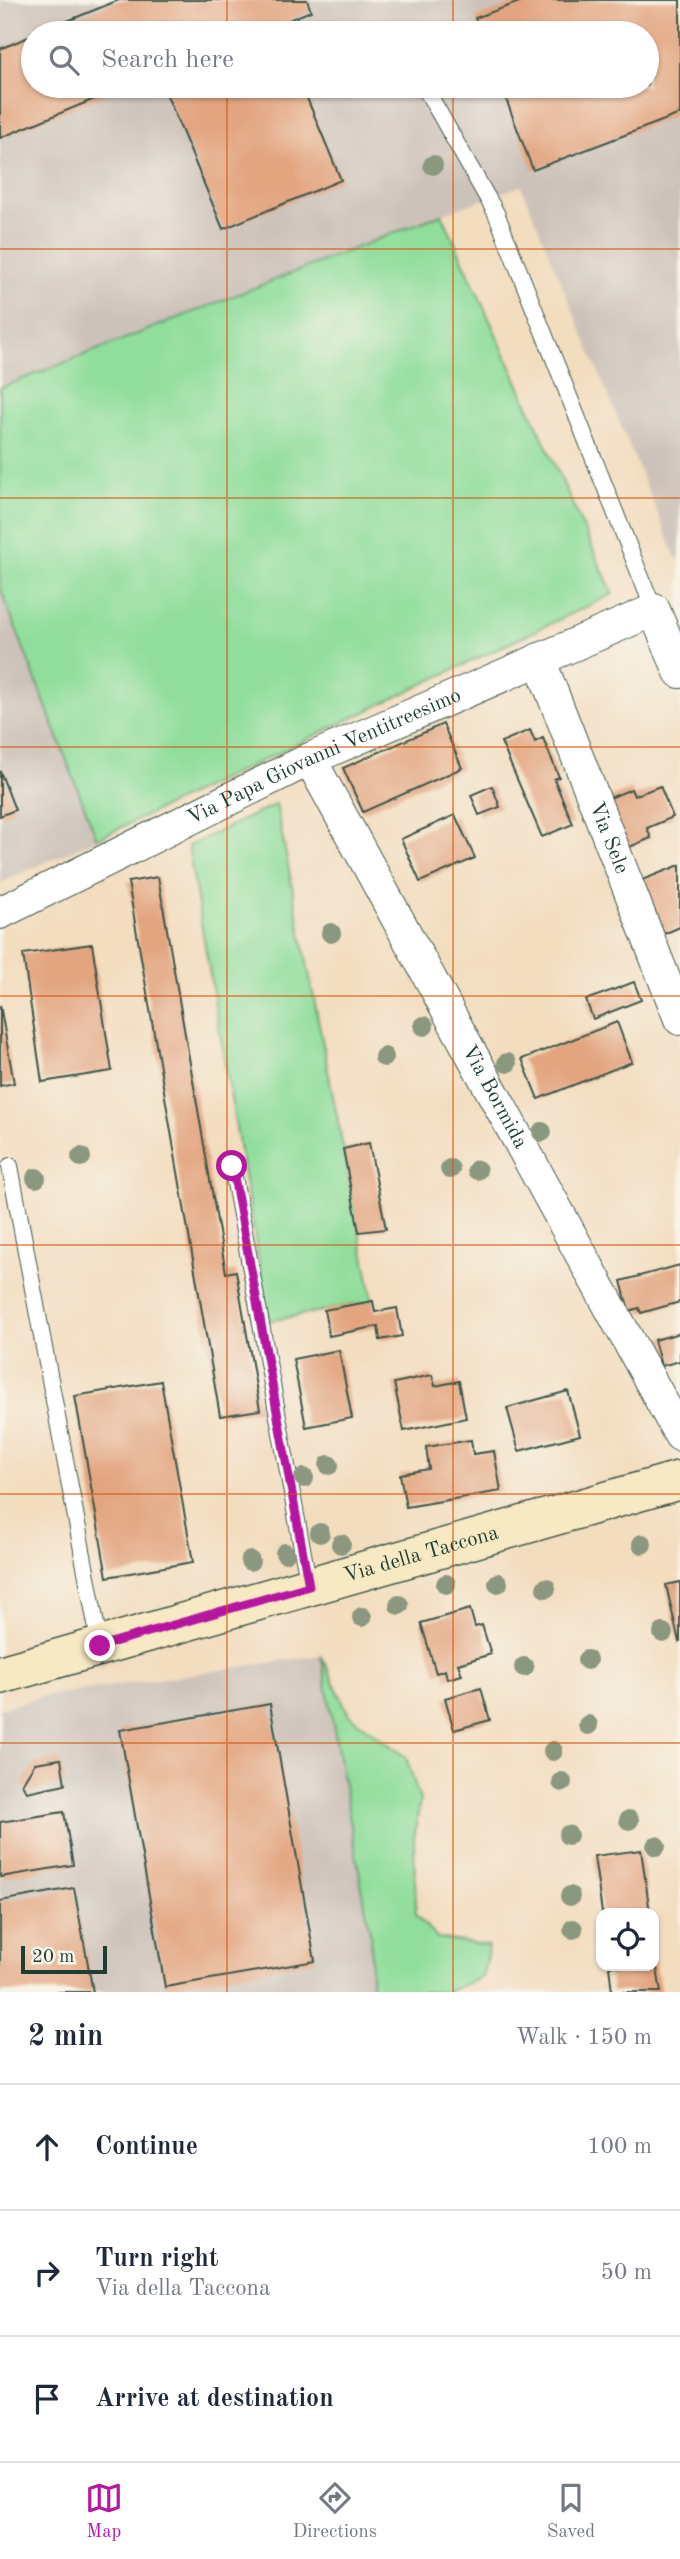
<!DOCTYPE html>
<meta charset="utf-8">
<style>
body{margin:0;font-family:"Old Standard TT",serif;background:#f6f6f7;color:#1f2937}
.controls{position:absolute;right:21px;bottom:21px;display:grid;overflow:hidden;border-radius:14px;box-shadow:0 2px 5px #0004}
.controls button{width:63px;height:63px;display:grid;place-items:center;padding:0;border:0;border-bottom:2px solid #e0e1e3;background:#fff;color:#1f2937;font:35px sans-serif}
.scale{position:absolute;left:21px;bottom:18px;width:86px;box-sizing:border-box;padding-left:7px;border:4px solid #1f3d34;border-top:0;font-size:19px;line-height:24px;white-space:nowrap;color:#1f3d34;-webkit-text-stroke:5px #f7f3e8;paint-order:stroke}
.stop{position:absolute;width:21px;height:21px;margin:-16px;border:5px solid #b5179e;border-radius:50%;background:#fff}
.stop.end{background:#b5179e;border-color:#fff;box-shadow:0 2px 7px #0008}
.list{margin:0;padding:0;list-style:none}
h2{display:flex;justify-content:space-between;align-items:center;height:91px;margin:0;padding:0 28px;font-size:30px}
h2 small{font-size:23px;font-weight:400;color:#747a83}
.list li{display:grid;grid-template-columns:46px 1fr auto;gap:21px;align-items:center;box-sizing:border-box;height:126px;padding:0 28px;border-top:2px solid #e0e1e3}
.list b{display:block;font-size:26px;white-space:nowrap}
.list p{margin:0;font-size:23px;white-space:nowrap;color:#747a83}
.list em{font-size:23px;font-style:normal;color:#747a83}
.icon{flex:none;width:38px;height:38px;fill:none;stroke:currentColor;stroke-width:2;stroke-linecap:round;stroke-linejoin:round}
.map{position:relative;flex:none;width:680px;height:1992px;overflow:hidden}
.search{position:absolute;background:#fff;box-shadow:0 2px 5px #0004;left:21px;right:21px;top:21px;height:77px;display:flex;align-items:center;gap:18px;box-sizing:border-box;padding:0 24px;border-radius:38px;color:#747a83;font-size:26px}
.sheet{height:469px;background:#fff}
nav{display:flex;justify-content:space-around;align-items:center;box-sizing:border-box;height:98px;border-top:2px solid #e0e1e3;background:#fff;font-size:19px;color:#747a83}
nav a{display:grid;justify-items:center;gap:4px}
nav .on{color:#b5179e}
.map>svg:first-child{display:block}
.industrial{fill:#cdc2b9;fill-rule:evenodd}
.green{fill:#91de9c;stroke:#588e68;stroke-width:2}
.building{fill:#e3a580}
.lines{fill:none;stroke-linecap:round;stroke-linejoin:round}
.lane-casing{stroke:#3f5549;stroke-width:18}
.street-casing{stroke:#3f5549;stroke-width:34}
.secondary-casing{stroke:#3f5549;stroke-width:41}
.lane{stroke:#fff;stroke-width:16}
.street{stroke:#fff;stroke-width:32}
.secondary{stroke:#f7e9c3;stroke-width:38}
.tree{fill:#8b977e}
.route{stroke:#b5179e;stroke-width:9}
.grid{fill:none;stroke:#d45610;stroke-width:2;stroke-opacity:0.55}
.labels{text-anchor:middle;dominant-baseline:central;stroke-width:7;stroke-linejoin:round;paint-order:stroke}
.street-label{font-size:21px;fill:#1f3d34;stroke:#f7f3e8}
</style>
<div class="map">
<svg width="680" height="1992" viewBox="0 0 680 1992">
<rect width="100%" height="100%" fill="#f7f3e8"/>
<filter id="ink" filterUnits="userSpaceOnUse"><feTurbulence type="fractalNoise" baseFrequency=".0143" numOctaves="2"/><feDisplacementMap in="SourceGraphic" scale="14" xChannelSelector="R" yChannelSelector="G"/><feConvolveMatrix kernelMatrix="1 2 1 2 8 2 1 2 1" color-interpolation-filters="sRGB"/></filter>
<filter id="wash" filterUnits="userSpaceOnUse"><feTurbulence type="fractalNoise" baseFrequency=".00686" numOctaves="4" result="noise"/><feDisplacementMap in="SourceGraphic" scale="28" xChannelSelector="R" yChannelSelector="G"/><feGaussianBlur stdDeviation="1.57" result="paint"/><feColorMatrix in="noise" values="0 0 0 0 0 0 0 0 0 0 0 0 0 0 0 0 0 1.4 0 .05"/><feComposite in="paint" operator="in"/></filter>
<g filter="url(#wash)">
<rect width="100%" height="100%" fill="#f3ddbf"/>
<g class="industrial">
<path d="M 0,0 L 680,0 L 680,557 L 676,558 L 521,186 L 442,214 L 0,388 ZM 33,33 L 647,33 L 647,86 L 33,86 Z"/>
<path d="M 0,587 L 97,839 L 0,883 Z"/>
<path d="M 321,1655 L 371,1939 L 371,1990 L 362,1992 L 0,1992 L 0,1709 L 39,1697 Z"/>
</g>
<g class="green">
<path d="M 442,214 L 613,594 L 97,839 L 0,587 L 0,388 Z"/>
<path d="M 276,804 L 373,1301 L 269,1321 L 188,846 Z"/>
<path d="M 321,1655 L 349,1715 L 406,1757 L 420,1800 L 414,1839 L 416,1915 L 437,1938 L 489,1946 L 482,1977 L 447,1992 L 362,1992 L 371,1990 L 371,1939 Z"/>
</g>
<g id="blocks">
<g class="building">
<path d="M 119,0 L 307,0 L 311,11 L 291,19 L 297,33 L 38,33 Z"/>
<path d="M 525,0 L 680,0 L 680,114 L 533,170 L 501,86 L 647,86 L 647,33 L 481,33 L 475,18 Z"/>
<path d="M 33,35 L 33,86 L 126,86 L 0,138 L 0,49 Z"/>
<path d="M 163,86 L 302,86 L 341,180 L 223,229 Z"/>
<path d="M 443,724 L 462,768 L 363,812 L 343,768 Z"/>
<path d="M 530,730 L 535,742 L 543,738 L 559,777 L 554,779 L 573,824 L 542,837 L 501,742 Z"/>
<path d="M 0,771 L 15,810 L 0,816 Z"/>
<path d="M 492,786 L 500,807 L 479,815 L 471,795 Z"/>
<path d="M 660,786 L 673,817 L 647,828 L 651,838 L 625,849 L 605,800 L 631,789 L 634,796 Z"/>
<path d="M 455,815 L 475,858 L 420,882 L 401,839 Z"/>
<path d="M 680,865 L 680,927 L 664,934 L 642,880 Z"/>
<path d="M 158,877 L 226,1273 L 236,1271 L 260,1410 L 220,1416 L 128,882 Z"/>
<path d="M 92,944 L 112,1071 L 42,1082 L 23,954 Z"/>
<path d="M 634,982 L 641,1000 L 593,1019 L 586,1000 Z"/>
<path d="M 0,1005 L 14,1083 L 0,1086 Z"/>
<path d="M 617,1022 L 632,1062 L 538,1099 L 522,1059 Z"/>
<path d="M 369,1143 L 386,1229 L 359,1232 L 343,1149 Z"/>
<path d="M 680,1265 L 680,1302 L 641,1313 L 639,1308 L 629,1311 L 621,1281 Z"/>
<path d="M 373,1301 L 375,1312 L 397,1308 L 402,1336 L 380,1340 L 378,1326 L 329,1336 L 324,1310 Z"/>
<path d="M 680,1333 L 680,1361 L 661,1366 L 654,1340 Z"/>
<path d="M 339,1350 L 352,1418 L 306,1427 L 293,1359 Z"/>
<path d="M 432,1375 L 435,1386 L 459,1381 L 466,1418 L 404,1431 L 394,1383 Z"/>
<path d="M 161,1381 L 193,1562 L 107,1577 L 75,1396 Z"/>
<path d="M 568,1391 L 580,1435 L 519,1451 L 507,1408 Z"/>
<path d="M 471,1440 L 473,1454 L 494,1451 L 501,1491 L 406,1507 L 400,1474 L 429,1469 L 426,1447 Z"/>
<path d="M 680,1582 L 680,1641 L 679,1642 L 666,1585 Z"/>
<path d="M 470,1609 L 475,1627 L 482,1625 L 491,1654 L 458,1664 L 462,1675 L 447,1679 L 445,1670 L 436,1673 L 421,1623 Z"/>
<path d="M 481,1688 L 490,1720 L 454,1730 L 445,1698 Z"/>
<path d="M 270,1704 L 315,1961 L 165,1987 L 120,1730 Z"/>
<path d="M 61,1759 L 65,1784 L 27,1792 L 22,1784 L 35,1763 Z"/>
<path d="M 64,1812 L 73,1865 L 0,1877 L 0,1822 Z"/>
<path d="M 641,1850 L 650,1913 L 602,1913 L 594,1856 Z"/>
<path d="M 74,1888 L 93,1992 L 0,1992 L 0,1901 Z"/>
<path d="M 654,1952 L 661,1992 L 612,1992 L 609,1966 L 654,1966 Z"/>
</g>
</g>
</g>
<g filter="url(#ink)">
<use href="#blocks" fill-opacity="0" stroke="#3f5549" stroke-width="2"/>
<g class="lines">
<defs>
<g id="lane">
<path d="M 424,86 L 496,213 L 654,610"/>
<path d="M 10,1166 L 100,1646"/>
<path d="M 232,1166 L 309,1586"/>
</g>
<g id="street">
<path id="s1" d="M 539,659 L 680,1019"/>
<path id="s2" d="M 310,759 L 680,1435"/>
<path id="s3" d="M 0,913 L 310,759 L 654,610 L 680,672"/>
</g>
<g id="secondary">
<path id="s4" d="M 0,1675 L 680,1480"/>
</g>
</defs>
<use href="#lane" class="lane-casing"/>
<use href="#street" class="street-casing"/>
<use href="#secondary" class="secondary-casing"/>
<use href="#lane" class="lane"/>
<use href="#street" class="street"/>
<use href="#secondary" class="secondary"/>
</g>
<g class="tree">
<circle cx="433" cy="165" r="10"/>
<circle cx="331" cy="933" r="10"/>
<circle cx="424" cy="1026" r="10"/>
<circle cx="384" cy="1057" r="10"/>
<circle cx="507" cy="1063" r="10"/>
<circle cx="542" cy="1132" r="10"/>
<circle cx="81" cy="1157" r="10"/>
<circle cx="450" cy="1169" r="10"/>
<circle cx="477" cy="1170" r="10"/>
<circle cx="36" cy="1178" r="10"/>
<circle cx="329" cy="1465" r="10"/>
<circle cx="304" cy="1478" r="10"/>
<circle cx="320" cy="1533" r="10"/>
<circle cx="341" cy="1544" r="10"/>
<circle cx="642" cy="1544" r="10"/>
<circle cx="285" cy="1553" r="10"/>
<circle cx="250" cy="1561" r="10"/>
<circle cx="498" cy="1583" r="10"/>
<circle cx="446" cy="1584" r="10"/>
<circle cx="546" cy="1588" r="10"/>
<circle cx="399" cy="1605" r="10"/>
<circle cx="362" cy="1617" r="10"/>
<circle cx="663" cy="1633" r="10"/>
<circle cx="587" cy="1660" r="10"/>
<circle cx="524" cy="1667" r="10"/>
<circle cx="588" cy="1725" r="10"/>
<circle cx="553" cy="1751" r="10"/>
<circle cx="562" cy="1782" r="10"/>
<circle cx="629" cy="1820" r="10"/>
<circle cx="568" cy="1835" r="10"/>
<circle cx="656" cy="1846" r="10"/>
<circle cx="570" cy="1896" r="10"/>
<circle cx="573" cy="1929" r="10"/>
</g>
</g>
<g class="lines" filter="url(#ink)">
<path class="route" d="M 100,1646 L 309,1586 L 232,1166"/>
</g>
<path class="grid" d="M 227,0 L 227,33M 453,0 L 453,33M 227,86 L 227,1992M 453,86 L 453,1992M 0,249 L 680,249M 0,498 L 680,498M 0,747 L 680,747M 0,996 L 680,996M 0,1245 L 680,1245M 0,1494 L 680,1494M 0,1743 L 680,1743"/>
<g class="labels">
<g class="street-label">
<text stroke="none"><textPath href="#s3" startOffset="360">Via Papa Giovanni Ventitreesimo</textPath></text>
<text stroke="none"><textPath href="#s1" startOffset="192">Via Sele</textPath></text>
<text stroke="none"><textPath href="#s2" startOffset="385">Via Bormida</textPath></text>
<text stroke="none"><textPath href="#s4" startOffset="438">Via della Taccona</textPath></text>
</g>
</g>
</svg>
<div class="controls">
<button><svg class="icon" aria-label="locate" viewBox="0 0 24 24"><circle cx="12" cy="12" r="6"/><path d="M12 2v4M12 18v4M2 12h4M18 12h4"/></svg></button>
</div>
<div class="scale">20 m</div>
<div class="stop" style="left:232px;top:1166px"></div>
<div class="stop end" style="left:100px;top:1646px"></div>
<div class="search"><svg class="icon" aria-label="search" viewBox="0 0 24 24"><circle cx="10" cy="10" r="6"/><path d="M15 15l6 6"/></svg>Search here</div>
</div>
<section class="sheet">
<h2>2 min<small>Walk · 150 m</small></h2>
<ul class="list">
<li><svg class="icon" aria-label="ahead" viewBox="0 0 24 24"><path d="M12 20V5M6 11l6-6 6 6"/></svg><div><b>Continue</b></div><em>100 m</em></li>
<li><svg class="icon" aria-label="right" viewBox="0 0 24 24"><path d="M7 20v-9h11M14 6l5 5-5 5"/></svg><div><b>Turn right</b><p>Via della Taccona</p></div><em>50 m</em></li>
<li><svg class="icon" aria-label="arrive" viewBox="0 0 24 24"><path d="M6 21V4h12l-3 4 3 4H6"/></svg><div><b>Arrive at destination</b></div></li>
</ul>
</section>
<nav>
<a class="on"><svg class="icon" aria-label="map" viewBox="0 0 24 24"><path d="M3 6l6-2 6 2 6-2v14l-6 2-6-2-6 2zM9 4v14M15 6v14"/></svg>Map</a>
<a><svg class="icon" aria-label="directions" viewBox="0 0 24 24"><path d="M12 3l9 9-9 9-9-9zM9 14v-3h6M13 9l2 2-2 2"/></svg>Directions</a>
<a><svg class="icon" aria-label="saved" viewBox="0 0 24 24"><path d="M7 4h10v16l-5-4-5 4z"/></svg>Saved</a>
</nav>
